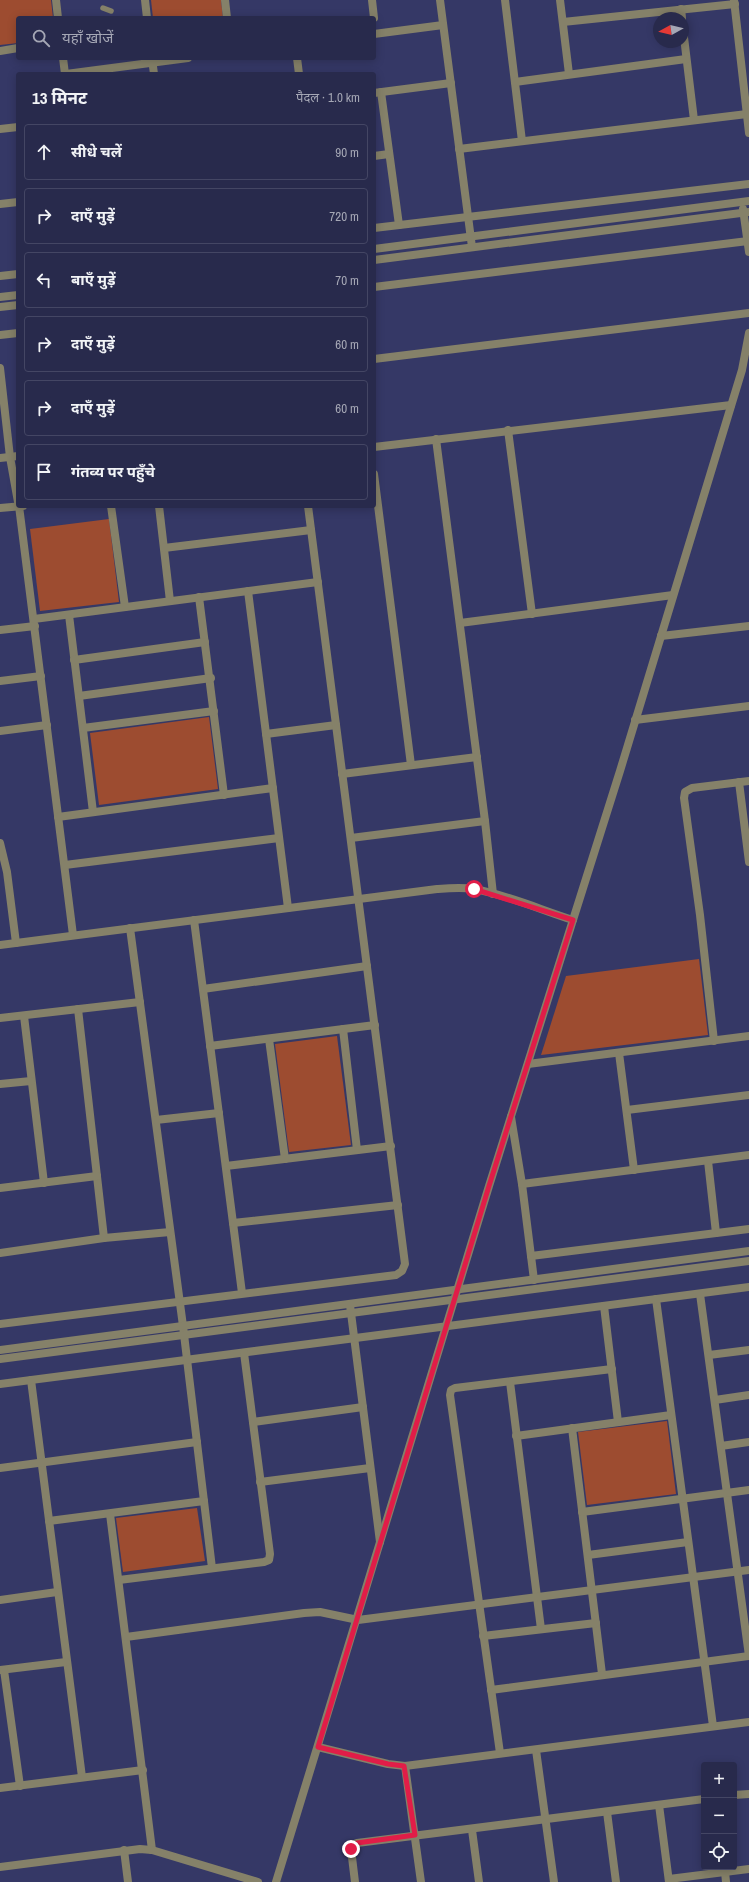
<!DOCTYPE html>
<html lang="hi">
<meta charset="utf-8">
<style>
body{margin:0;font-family:"Archivo Narrow","Noto Sans Devanagari",sans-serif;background:#303253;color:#f1f3f6}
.controls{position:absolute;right:12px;bottom:12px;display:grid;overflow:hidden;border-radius:4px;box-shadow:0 2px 10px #0003}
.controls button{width:36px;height:36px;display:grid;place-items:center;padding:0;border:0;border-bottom:1px solid #444664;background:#282a4c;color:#f1f3f6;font:20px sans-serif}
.compass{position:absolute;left:653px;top:12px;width:36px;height:36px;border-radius:50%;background:#282a4c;box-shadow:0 2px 10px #0003;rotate:262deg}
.stop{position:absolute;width:12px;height:12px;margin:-9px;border:3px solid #e11d48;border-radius:50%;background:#fff}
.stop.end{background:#e11d48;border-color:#fff;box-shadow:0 1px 4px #0008}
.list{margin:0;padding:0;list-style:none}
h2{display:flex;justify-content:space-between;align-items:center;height:52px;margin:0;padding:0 16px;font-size:17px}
h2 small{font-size:13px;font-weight:400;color:#a5a7b5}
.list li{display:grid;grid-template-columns:26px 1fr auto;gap:12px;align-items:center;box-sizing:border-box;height:56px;margin:0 8px 8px;padding:0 8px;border:1px solid #444664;border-radius:4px}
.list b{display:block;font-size:15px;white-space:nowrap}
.list em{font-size:13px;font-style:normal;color:#a5a7b5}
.icon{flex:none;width:22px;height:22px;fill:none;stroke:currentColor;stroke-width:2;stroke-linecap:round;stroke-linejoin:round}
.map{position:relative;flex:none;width:749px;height:1882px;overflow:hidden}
.search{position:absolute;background:#282a4c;box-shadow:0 2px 10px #0003;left:16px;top:16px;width:360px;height:44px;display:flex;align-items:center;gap:10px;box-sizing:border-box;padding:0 14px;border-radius:4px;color:#a5a7b5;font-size:15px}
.panel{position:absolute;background:#282a4c;box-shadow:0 2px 10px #0003;left:16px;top:72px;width:360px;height:436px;border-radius:4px}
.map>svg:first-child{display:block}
.green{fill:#9d4c30}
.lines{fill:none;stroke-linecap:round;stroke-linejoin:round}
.pedestrian{stroke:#858169;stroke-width:5.5}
.minor{stroke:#858169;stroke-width:8}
.tertiary{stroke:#858169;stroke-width:8}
.route{stroke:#e11d48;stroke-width:5}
</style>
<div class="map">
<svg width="749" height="1882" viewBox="0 0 749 1882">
<rect width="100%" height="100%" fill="#353866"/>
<g class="green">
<path d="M 0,0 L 51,0 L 53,18 L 18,18 L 18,43 L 0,45 Z"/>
<path d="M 151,0 L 221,0 L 223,18 L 153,18 Z"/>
<path d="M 109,519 L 119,602 L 40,611 L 30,529 Z"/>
<path d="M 209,717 L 218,789 L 99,805 L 90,733 Z"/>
<path d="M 699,959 L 708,1035 L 541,1055 L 566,976 Z"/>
<path d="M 337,1036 L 351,1145 L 289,1152 L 275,1044 Z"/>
<path d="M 667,1421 L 676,1494 L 587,1505 L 578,1432 Z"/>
<path d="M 197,1508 L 205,1561 L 123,1572 L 116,1518 Z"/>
</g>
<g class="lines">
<path class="pedestrian" d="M 103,8 L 111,11"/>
<g class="minor">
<path d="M 56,0 L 58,18"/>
<path d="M 145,0 L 147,18"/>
<path d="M 225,0 L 227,18"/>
<path d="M 372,0 L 374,18"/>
<path d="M 440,0 L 472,247"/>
<path d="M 505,0 L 522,141"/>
<path d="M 560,0 L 569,74"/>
<path d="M 734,0 L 749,133"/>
<path d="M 681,9 L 682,18"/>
<path d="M 563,22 L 735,4"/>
<path d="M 683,29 L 694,120"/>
<path d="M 374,34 L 443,25"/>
<path d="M 0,51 L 18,48"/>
<path d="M 63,58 L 65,74"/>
<path d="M 297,58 L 299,74"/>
<path d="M 152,59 L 154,74"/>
<path d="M 66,74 L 188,58"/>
<path d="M 515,82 L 686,59"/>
<path d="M 381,92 L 399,225"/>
<path d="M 374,93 L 451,83"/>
<path d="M 0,129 L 18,127"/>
<path d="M 459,149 L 747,114"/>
<path d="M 374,156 L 389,154"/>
<path d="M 0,204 L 18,202"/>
<path d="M 374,228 L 749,184"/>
<path d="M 0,276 L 18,274"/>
<path d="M 374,287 L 748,241"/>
<path d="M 0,335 L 18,333"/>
<path d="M 374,359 L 749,313"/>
<path d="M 0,368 L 10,457 L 18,502"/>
<path d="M 508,430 L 532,614"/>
<path d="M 436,439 L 485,821 L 493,894"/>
<path d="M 374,447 L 731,405"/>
<path d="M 0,458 L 18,456"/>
<path d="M 374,474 L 411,765"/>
<path d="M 19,506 L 73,935"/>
<path d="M 111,506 L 125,607"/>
<path d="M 159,506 L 170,601"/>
<path d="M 0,508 L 23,506"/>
<path d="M 164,548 L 311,530"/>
<path d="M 248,591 L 288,908"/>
<path d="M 199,597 L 224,795"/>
<path d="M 69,615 L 93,812"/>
<path d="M 34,619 L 318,582"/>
<path d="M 460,623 L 673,595"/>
<path d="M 0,630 L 35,626"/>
<path d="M 661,636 L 749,626"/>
<path d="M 74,660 L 205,642"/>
<path d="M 0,681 L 41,676"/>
<path d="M 79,696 L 211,678"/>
<path d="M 83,728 L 214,711"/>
<path d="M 0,731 L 47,725"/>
<path d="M 266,734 L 336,725"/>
<path d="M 342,774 L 477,757"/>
<path d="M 739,782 L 749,862"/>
<path d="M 58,817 L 273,788"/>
<path d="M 351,838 L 485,821"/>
<path d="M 0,843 L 7,872 L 16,943"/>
<path d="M 65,865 L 279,838"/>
<path d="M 194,920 L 242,1293"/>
<path d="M 130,928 L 183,1326 L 212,1568"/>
<path d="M 203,989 L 367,966"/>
<path d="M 78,1009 L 104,1238"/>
<path d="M 24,1016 L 44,1183"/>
<path d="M 0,1018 L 140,1002"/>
<path d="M 343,1029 L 357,1150"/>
<path d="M 269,1039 L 285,1159"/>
<path d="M 714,1041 L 700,915 L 684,798 L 685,792 L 692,788 L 749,781"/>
<path d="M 210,1046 L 375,1025"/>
<path d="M 619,1053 L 634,1170"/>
<path d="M 528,1064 L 749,1036"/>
<path d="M 0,1084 L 31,1081"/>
<path d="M 627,1110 L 749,1095"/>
<path d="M 511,1117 L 522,1184 L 534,1280"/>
<path d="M 156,1120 L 219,1113"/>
<path d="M 708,1161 L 716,1233"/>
<path d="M 226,1166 L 391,1146"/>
<path d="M 522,1184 L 749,1155"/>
<path d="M 0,1188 L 97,1176"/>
<path d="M 233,1223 L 398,1205"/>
<path d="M 0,1253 L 104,1238 L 170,1232"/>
<path d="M 531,1256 L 749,1229"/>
<path d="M 700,1294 L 749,1656"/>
<path d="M 656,1299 L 713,1726"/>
<path d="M 350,1305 L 380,1542"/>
<path d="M 604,1306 L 618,1422"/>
<path d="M 0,1324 L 396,1275 L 402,1271 L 405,1264 L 308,506"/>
<path d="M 709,1355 L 749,1350"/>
<path d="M 31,1380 L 82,1777"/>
<path d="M 510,1382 L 541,1629"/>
<path d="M 0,1384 L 749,1287"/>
<path d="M 715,1400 L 749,1395"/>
<path d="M 253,1422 L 363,1407"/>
<path d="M 572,1428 L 602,1674"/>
<path d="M 516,1436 L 671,1415"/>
<path d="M 721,1446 L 749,1442"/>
<path d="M 0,1468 L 197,1442"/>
<path d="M 260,1482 L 370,1468"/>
<path d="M 582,1512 L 749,1490"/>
<path d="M 110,1514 L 152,1850"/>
<path d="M 49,1521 L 204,1501"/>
<path d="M 588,1555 L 688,1542"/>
<path d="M 119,1580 L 264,1562 L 269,1560 L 270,1554 L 244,1353"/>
<path d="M 0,1600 L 57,1592"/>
<path d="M 483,1636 L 596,1623"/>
<path d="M 126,1637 L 304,1613 L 320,1612 L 358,1620 L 749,1570"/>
<path d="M 0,1670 L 66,1662"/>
<path d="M 4,1670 L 20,1786"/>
<path d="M 491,1690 L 749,1656"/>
<path d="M 536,1750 L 554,1882"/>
<path d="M 500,1753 L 450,1395 L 451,1390 L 455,1388 L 612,1369"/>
<path d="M 405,1766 L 421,1882"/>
<path d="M 0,1788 L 143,1770"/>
<path d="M 734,1795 L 749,1794"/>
<path d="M 659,1805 L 669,1882"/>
<path d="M 607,1812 L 616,1882"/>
<path d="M 472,1830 L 479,1882"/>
<path d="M 124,1850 L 128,1882"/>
<path d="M 725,1872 L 726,1882"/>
<path d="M 669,1879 L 749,1869"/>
<path d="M 355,1882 L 351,1849 L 352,1845 L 357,1843 L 704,1799"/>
</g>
<g class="tertiary">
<path d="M 743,209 L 749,252"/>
<path d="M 374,249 L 749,201"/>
<path d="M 374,260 L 749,212"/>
<path d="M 0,297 L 18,295"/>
<path d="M 0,307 L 18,305"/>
<path d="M 635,720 L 749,706"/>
<path d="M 0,945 L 437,889 C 450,888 462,887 474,889 C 508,895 541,910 573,920"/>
<path d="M 0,1350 L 749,1251"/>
<path d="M 0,1359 L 749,1261"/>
<path d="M 318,1747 L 388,1764 L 405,1766 L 749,1722"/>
<path d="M 0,1867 L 140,1849 L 152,1850 L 258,1882"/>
<path d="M 276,1882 L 489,1186 L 620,771 L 742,370 L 749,333"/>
</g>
</g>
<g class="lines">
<path class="route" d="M 351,1849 L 352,1845 L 357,1843 L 415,1835 L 404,1766 L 388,1764 L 318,1747 L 489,1186 L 573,920 L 474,889"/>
</g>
</svg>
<div class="controls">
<button>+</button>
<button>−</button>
<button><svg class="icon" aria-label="locate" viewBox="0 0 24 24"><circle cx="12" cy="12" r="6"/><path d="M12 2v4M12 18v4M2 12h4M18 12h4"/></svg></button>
</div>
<svg class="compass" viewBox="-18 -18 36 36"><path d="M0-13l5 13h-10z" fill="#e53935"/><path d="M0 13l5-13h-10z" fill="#a5a7b5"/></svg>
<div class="stop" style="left:474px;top:889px"></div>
<div class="stop end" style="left:351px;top:1849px"></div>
<div class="search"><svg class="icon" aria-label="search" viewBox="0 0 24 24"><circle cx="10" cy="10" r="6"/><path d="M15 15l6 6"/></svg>यहाँ खोजें</div>
<section class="panel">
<h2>13 मिनट<small>पैदल · 1.0 km</small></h2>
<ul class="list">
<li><svg class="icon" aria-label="ahead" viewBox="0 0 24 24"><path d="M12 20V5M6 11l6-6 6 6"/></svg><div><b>सीधे चलें</b></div><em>90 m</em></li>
<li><svg class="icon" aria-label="right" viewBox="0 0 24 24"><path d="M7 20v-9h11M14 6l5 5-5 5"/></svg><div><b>दाएँ मुड़ें</b></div><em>720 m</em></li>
<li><svg class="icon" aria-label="left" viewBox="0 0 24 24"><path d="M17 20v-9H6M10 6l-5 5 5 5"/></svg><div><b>बाएँ मुड़ें</b></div><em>70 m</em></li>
<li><svg class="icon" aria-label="right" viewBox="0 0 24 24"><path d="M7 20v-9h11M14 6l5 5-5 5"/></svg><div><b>दाएँ मुड़ें</b></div><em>60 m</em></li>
<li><svg class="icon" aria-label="right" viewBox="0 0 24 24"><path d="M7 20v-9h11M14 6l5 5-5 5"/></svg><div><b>दाएँ मुड़ें</b></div><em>60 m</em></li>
<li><svg class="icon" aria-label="arrive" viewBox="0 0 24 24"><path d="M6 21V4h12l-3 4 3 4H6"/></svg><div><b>गंतव्य पर पहुँचे</b></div></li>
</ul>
</section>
</div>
